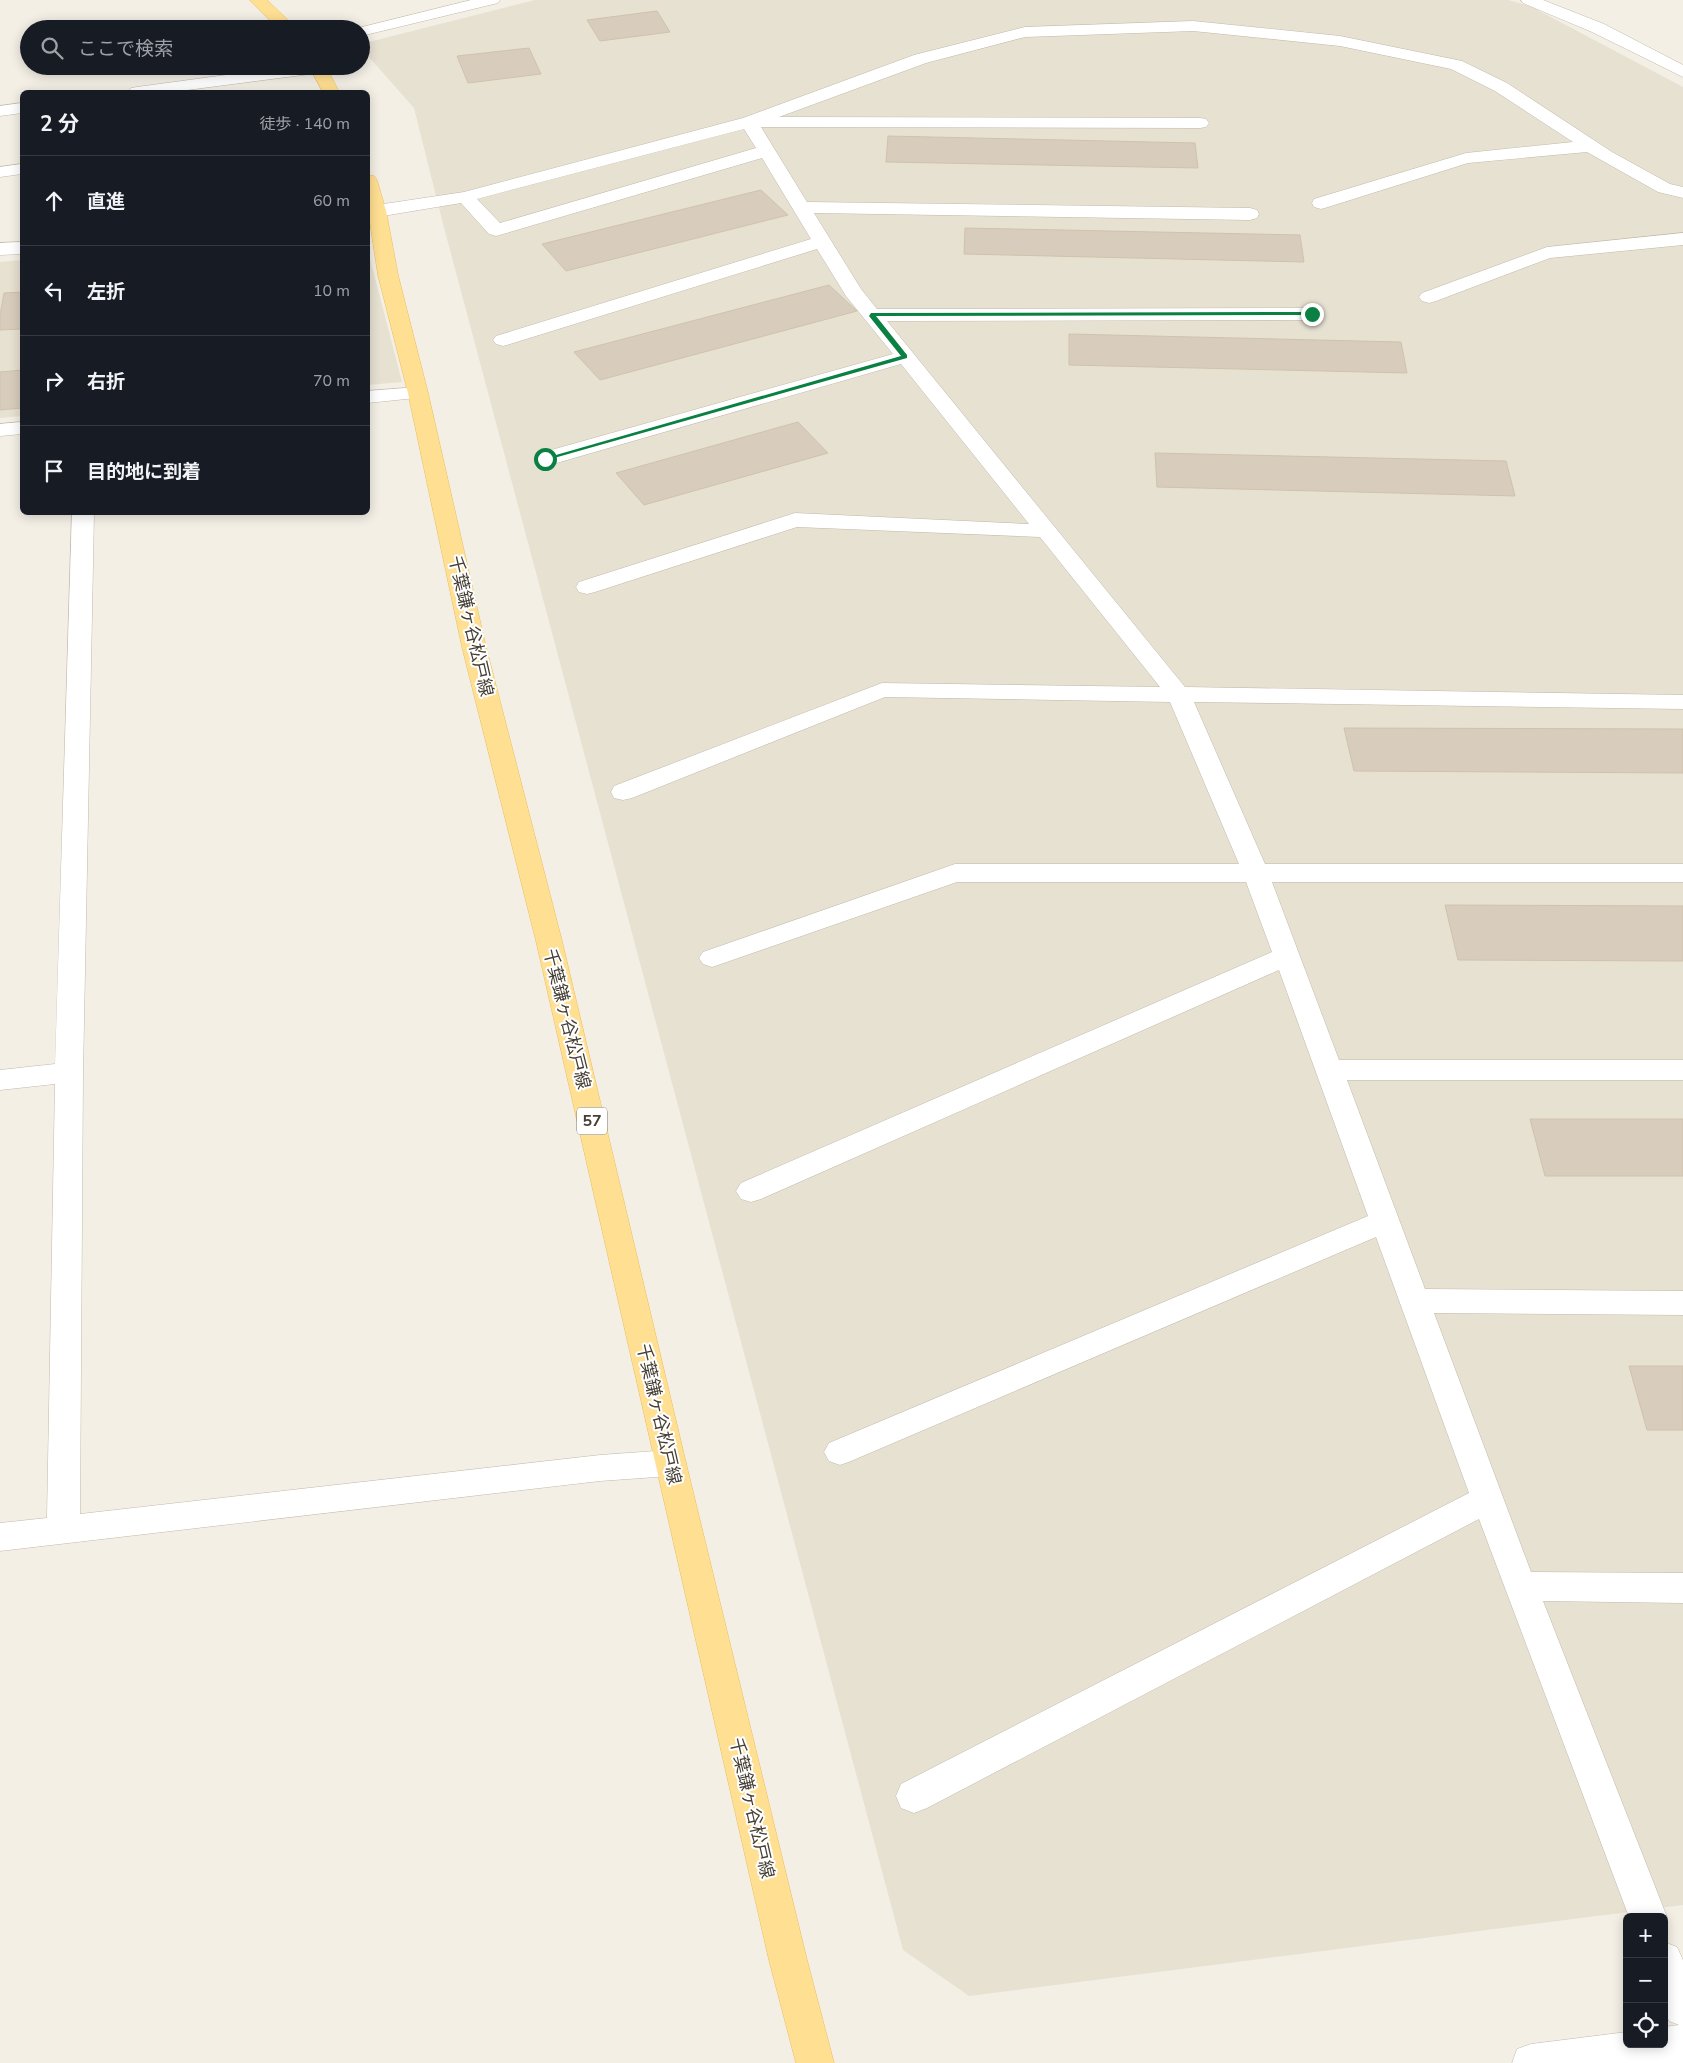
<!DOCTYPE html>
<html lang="ja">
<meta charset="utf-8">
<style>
body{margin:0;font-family:"Nunito Sans","Noto Sans JP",sans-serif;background:#20242c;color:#f1f3f6}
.controls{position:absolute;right:15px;bottom:15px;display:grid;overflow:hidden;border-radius:8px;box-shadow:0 2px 12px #0003}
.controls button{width:45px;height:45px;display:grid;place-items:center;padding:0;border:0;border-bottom:1px solid #363941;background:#171b24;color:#f1f3f6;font:25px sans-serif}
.stop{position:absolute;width:15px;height:15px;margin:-11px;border:4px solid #0b8043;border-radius:50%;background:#fff}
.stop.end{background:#0b8043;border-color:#fff;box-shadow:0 1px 5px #0008}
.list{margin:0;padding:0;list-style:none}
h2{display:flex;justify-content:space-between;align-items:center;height:65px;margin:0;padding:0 20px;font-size:21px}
h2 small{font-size:16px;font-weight:400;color:#9ea1a6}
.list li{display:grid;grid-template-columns:32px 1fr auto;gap:15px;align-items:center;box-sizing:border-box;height:90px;padding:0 20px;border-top:1px solid #363941}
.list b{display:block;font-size:19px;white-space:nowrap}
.list em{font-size:16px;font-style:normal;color:#9ea1a6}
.icon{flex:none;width:28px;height:28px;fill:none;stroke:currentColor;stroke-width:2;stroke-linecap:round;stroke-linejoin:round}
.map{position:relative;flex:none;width:1683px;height:2063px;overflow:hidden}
.search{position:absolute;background:#171b24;box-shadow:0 2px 12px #0003;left:20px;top:20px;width:350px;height:55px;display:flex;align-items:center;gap:12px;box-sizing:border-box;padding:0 18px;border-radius:28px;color:#9ea1a6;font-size:19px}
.panel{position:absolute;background:#171b24;box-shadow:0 2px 12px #0003;left:20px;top:90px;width:350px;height:425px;border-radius:8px}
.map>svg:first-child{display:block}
.residential{fill:#e7e1d2}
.building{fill:#d8cdbc;stroke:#d0c2ac}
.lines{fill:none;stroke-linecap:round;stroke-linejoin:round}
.minor-casing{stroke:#c2b9aa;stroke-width:1}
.major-casing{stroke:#e9be5d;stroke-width:1}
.minor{fill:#fff;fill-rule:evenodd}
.major{fill:#ffdf92;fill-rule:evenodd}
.route{fill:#0b8043}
.labels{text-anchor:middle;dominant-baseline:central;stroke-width:4;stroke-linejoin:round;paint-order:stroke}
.shield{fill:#fff;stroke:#7e7971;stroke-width:1}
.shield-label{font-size:16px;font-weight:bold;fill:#463f34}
.street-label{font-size:18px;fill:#463f34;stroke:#fff}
</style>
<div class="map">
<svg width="1683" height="2063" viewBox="0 0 1683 2063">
<rect width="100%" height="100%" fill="#f3efe5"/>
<g class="residential">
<path d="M 535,0 L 1508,0 L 1530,6 L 1683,87 L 1683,1905 L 969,1996 L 903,1950 L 442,220 L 414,108 L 361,48 L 361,44 Z"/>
<path d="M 368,251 L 402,382 L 368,385 Z"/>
<path d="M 22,260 L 22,416 L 0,418 L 0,262 Z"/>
</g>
<g class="building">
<path d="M 657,11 L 670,32 L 600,41 L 587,20 Z"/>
<path d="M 529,48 L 541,74 L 468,83 L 457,56 Z"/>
<path d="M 888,136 L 1195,143 L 1198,168 L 886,162 Z"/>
<path d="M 761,190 L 788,215 L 566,271 L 542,244 Z"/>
<path d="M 965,228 L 1300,235 L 1304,262 L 964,254 Z"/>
<path d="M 829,285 L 857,311 L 600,380 L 574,352 Z"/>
<path d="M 22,292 L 22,329 L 0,330 L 0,315 L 4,293 Z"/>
<path d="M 1069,334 L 1401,342 L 1407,373 L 1069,365 Z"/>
<path d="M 22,370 L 22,408 L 0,410 L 0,372 Z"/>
<path d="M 798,422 L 828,453 L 644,505 L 616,473 Z"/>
<path d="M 1155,453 L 1506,461 L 1515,496 L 1157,487 Z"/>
<path d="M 1344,728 L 1683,729 L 1683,773 L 1354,771 Z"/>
<path d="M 1445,905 L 1683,906 L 1683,961 L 1458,960 Z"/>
<path d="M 1530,1119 L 1683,1119 L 1683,1176 L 1545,1176 Z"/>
<path d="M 1629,1366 L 1683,1366 L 1683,1430 L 1647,1430 Z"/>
</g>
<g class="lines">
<defs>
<g id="minor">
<path d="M 471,0 L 500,0 L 498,3 L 361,36 L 361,29 L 354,29 Z"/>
<path d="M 1521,0 L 1543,0 L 1604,24 L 1683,65 L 1683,77 L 1592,32 L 1523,3 Z"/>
<path d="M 1193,21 L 1340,36 L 1462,61 L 1507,83 L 1612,152 L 1670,184 L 1683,187 L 1683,198 L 1658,192 L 1587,152 L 1468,163 L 1328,207 L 1321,209 L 1314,207 L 1312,203 L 1314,199 L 1466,153 L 1573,142 L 1495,91 L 1451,69 L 1340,46 L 1193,31 L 1025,37 L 926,63 L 779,117 L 1200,118 L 1206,119 L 1209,123 L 1206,127 L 1200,128 L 761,127 L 807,202 L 1250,208 L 1257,210 L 1259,214 L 1257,218 L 1250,220 L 814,213 L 861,289 L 877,309 L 1312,308 L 1319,310 L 1322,314 L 1319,318 L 1312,320 L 887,321 L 1185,687 L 1683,695 L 1683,709 L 1194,702 L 1265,864 L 1683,864 L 1683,882 L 1272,882 L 1339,1060 L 1683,1060 L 1683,1080 L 1347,1080 L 1425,1289 L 1683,1291 L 1683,1315 L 1434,1313 L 1531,1572 L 1683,1573 L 1683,1603 L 1543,1601 L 1667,1917 L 1664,1922 L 1664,1917 L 1629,1917 L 1479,1519 L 927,1808 L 914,1813 L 901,1808 L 896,1796 L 901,1784 L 1469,1493 L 1376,1237 L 851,1461 L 840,1465 L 829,1461 L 824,1452 L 829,1443 L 1368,1216 L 1279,970 L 761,1199 L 751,1202 L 741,1199 L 736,1191 L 741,1183 L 1272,952 L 1246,882 L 957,882 L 721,964 L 712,967 L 703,964 L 699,958 L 703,952 L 955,864 L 1239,864 L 1170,702 L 885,697 L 632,798 L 623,800 L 614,798 L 611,792 L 614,786 L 882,683 L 1160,687 L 1040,537 L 797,527 L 595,592 L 587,594 L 579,592 L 576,587 L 579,582 L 795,513 L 1029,524 L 901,364 L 553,464 L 545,465 L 537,464 L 534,459 L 537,454 L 893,354 L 846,296 L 817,249 L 510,344 L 503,346 L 496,344 L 493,340 L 496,336 L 811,239 L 762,158 L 496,236 L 489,234 L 461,203 L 377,217 L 370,215 L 368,211 L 370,207 L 377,205 L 464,192 L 743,118 L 914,55 L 1025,27 ZM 744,129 L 756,148 L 500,223 L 477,199 Z"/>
<path d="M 293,66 L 325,66 L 326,68 L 324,72 L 318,73 L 172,92 L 128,92 L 131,88 L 137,87 Z"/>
<path d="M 22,103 L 22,113 L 0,116 L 0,106 Z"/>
<path d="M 22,164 L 22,174 L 0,177 L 0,167 Z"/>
<path d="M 1683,233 L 1683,245 L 1550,258 L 1436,301 L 1429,303 L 1422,301 L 1419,297 L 1422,293 L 1547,247 Z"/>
<path d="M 22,242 L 22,254 L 0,255 L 0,243 Z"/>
<path d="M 418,387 L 425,389 L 428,393 L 425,397 L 368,403 L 368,391 Z"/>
<path d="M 22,422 L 22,434 L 0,436 L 0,424 Z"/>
<path d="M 72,512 L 94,512 L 83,1073 L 80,1514 L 600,1455 L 670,1450 L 681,1454 L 686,1463 L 681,1472 L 670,1476 L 600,1481 L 0,1551 L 0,1523 L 47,1518 L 55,1084 L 0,1090 L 0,1070 L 55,1064 Z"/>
<path d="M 1664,1942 L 1677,1947 L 1683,1960 L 1683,2063 L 1512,2063 L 1517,2049 L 1531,2044 L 1627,2032 L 1627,2044 L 1664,2044 L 1664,2027 L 1679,2025 L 1669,2021 L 1664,2009 Z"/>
</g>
<g id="major">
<path d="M 250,0 L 267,0 L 297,29 L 279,29 Z"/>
<path d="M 309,66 L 326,66 L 339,92 L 323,92 Z"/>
<path d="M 368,175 L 374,176 L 377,180 L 386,211 L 398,275 L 428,393 L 486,647 L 562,941 L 686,1463 L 807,1960 L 834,2063 L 796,2063 L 769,1960 L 536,941 L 462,647 L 408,393 L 378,275 L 368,210 Z"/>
</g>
</defs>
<use href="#minor" class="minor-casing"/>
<use href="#major" class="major-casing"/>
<use href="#minor" class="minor"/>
<use href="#major" class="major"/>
</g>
<path class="route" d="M 1312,312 L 1314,315 L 876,316 L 907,355 L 907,358 L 547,460 L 542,459 L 901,356 L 869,316 L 871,313 Z"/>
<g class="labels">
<rect class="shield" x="577" y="1107.5" width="30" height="27" rx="4"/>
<g class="shield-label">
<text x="592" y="1121">57</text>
</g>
<g class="street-label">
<text transform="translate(471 626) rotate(77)">千葉鎌ヶ谷松戸線</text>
<text transform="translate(567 1019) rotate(76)">千葉鎌ヶ谷松戸線</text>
<text transform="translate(659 1414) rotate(77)">千葉鎌ヶ谷松戸線</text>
<text transform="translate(752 1808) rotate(77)">千葉鎌ヶ谷松戸線</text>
</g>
</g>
</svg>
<div class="controls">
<button>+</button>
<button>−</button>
<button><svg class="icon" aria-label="locate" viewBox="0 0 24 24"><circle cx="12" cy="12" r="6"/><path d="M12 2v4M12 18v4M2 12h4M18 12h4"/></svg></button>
</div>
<div class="stop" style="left:545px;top:459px"></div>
<div class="stop end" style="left:1312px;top:314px"></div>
<div class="search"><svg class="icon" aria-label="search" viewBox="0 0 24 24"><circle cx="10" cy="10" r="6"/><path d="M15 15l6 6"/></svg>ここで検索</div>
<section class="panel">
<h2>2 分<small>徒歩 · 140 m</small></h2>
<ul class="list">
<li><svg class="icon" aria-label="ahead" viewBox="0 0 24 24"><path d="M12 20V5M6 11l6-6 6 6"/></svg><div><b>直進</b></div><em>60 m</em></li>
<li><svg class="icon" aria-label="left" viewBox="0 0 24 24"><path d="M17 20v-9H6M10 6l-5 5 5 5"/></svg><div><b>左折</b></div><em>10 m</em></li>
<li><svg class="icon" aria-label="right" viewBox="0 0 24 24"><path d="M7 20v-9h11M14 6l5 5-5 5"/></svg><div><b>右折</b></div><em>70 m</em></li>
<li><svg class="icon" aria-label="arrive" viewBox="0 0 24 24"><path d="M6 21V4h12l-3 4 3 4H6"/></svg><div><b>目的地に到着</b></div></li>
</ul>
</section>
</div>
